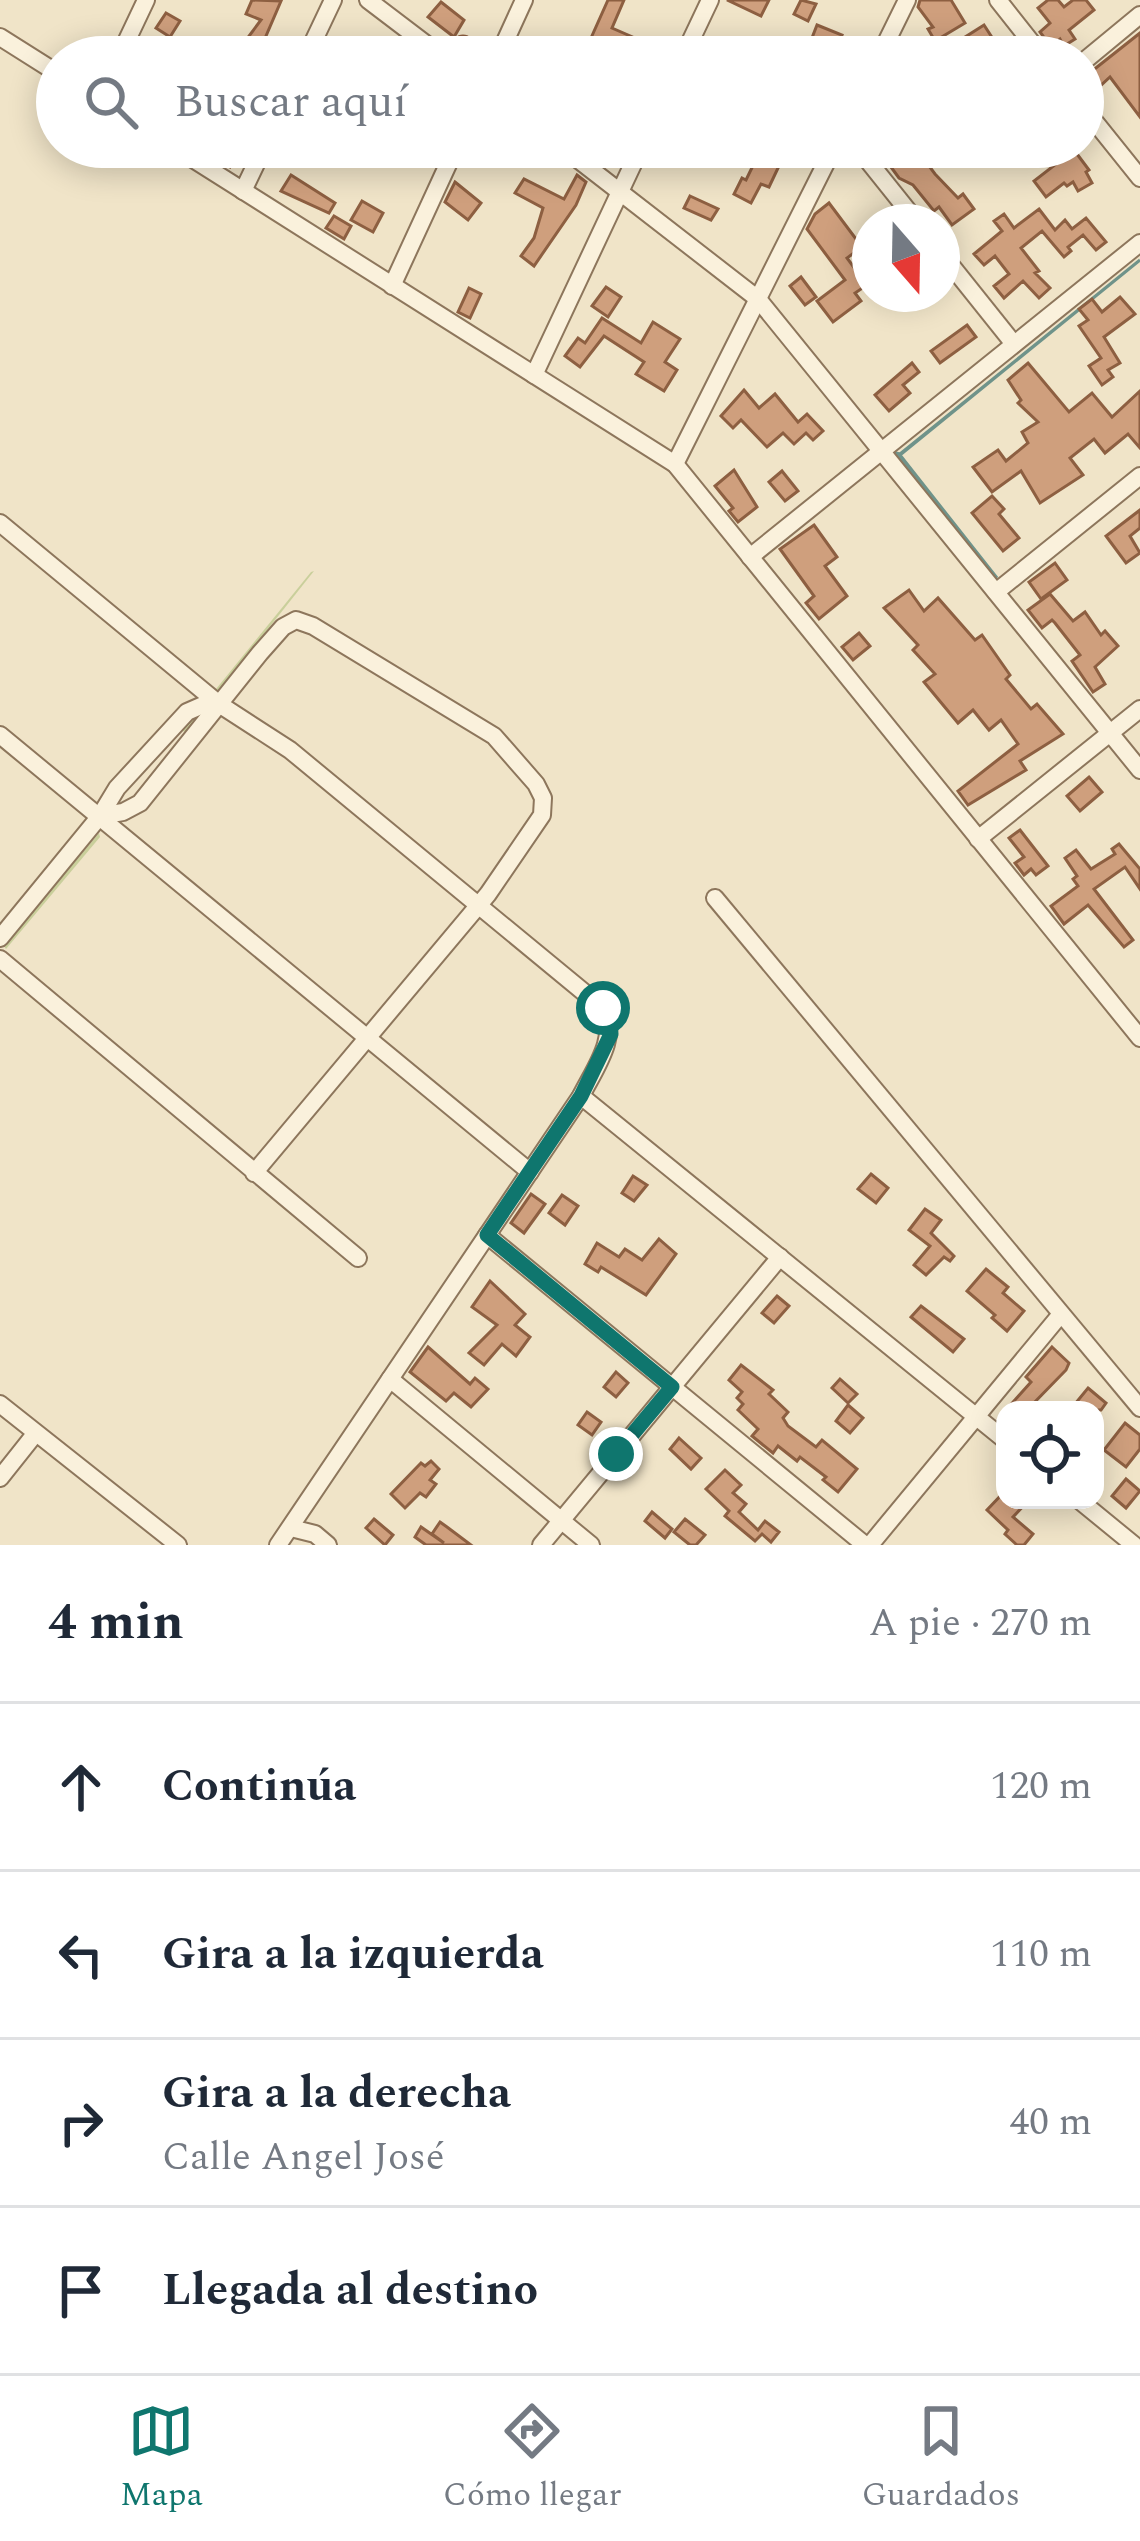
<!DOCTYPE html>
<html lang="es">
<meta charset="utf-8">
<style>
body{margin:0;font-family:Spectral,serif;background:#f2f2f3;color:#1f2937}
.controls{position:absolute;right:36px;bottom:36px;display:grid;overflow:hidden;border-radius:24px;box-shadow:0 6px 30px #0003}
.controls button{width:108px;height:108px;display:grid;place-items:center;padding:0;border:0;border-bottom:3px solid #e0e1e3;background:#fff;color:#1f2937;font:60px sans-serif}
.compass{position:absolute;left:852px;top:204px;width:108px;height:108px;border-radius:50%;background:#fff;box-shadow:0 6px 30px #0003;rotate:160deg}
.stop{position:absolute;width:36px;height:36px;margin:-27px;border:9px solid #0f766e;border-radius:50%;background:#fff}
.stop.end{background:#0f766e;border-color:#fff;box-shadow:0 3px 12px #0008}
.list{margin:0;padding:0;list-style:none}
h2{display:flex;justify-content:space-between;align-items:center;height:156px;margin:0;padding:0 48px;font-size:51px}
h2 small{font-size:39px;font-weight:400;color:#747a83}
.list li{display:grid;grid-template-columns:78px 1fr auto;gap:36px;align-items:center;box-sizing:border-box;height:168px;padding:0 48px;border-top:3px solid #e0e1e3}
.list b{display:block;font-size:45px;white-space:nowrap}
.list p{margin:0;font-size:39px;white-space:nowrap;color:#747a83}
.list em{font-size:39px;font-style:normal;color:#747a83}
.icon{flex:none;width:66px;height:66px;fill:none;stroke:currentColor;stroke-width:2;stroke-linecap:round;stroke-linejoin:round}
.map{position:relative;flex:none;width:1140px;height:1545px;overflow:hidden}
.search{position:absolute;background:#fff;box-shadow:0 6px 30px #0003;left:36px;right:36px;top:36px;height:132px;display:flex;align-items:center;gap:30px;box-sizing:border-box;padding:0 42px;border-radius:66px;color:#747a83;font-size:45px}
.sheet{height:828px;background:#fff}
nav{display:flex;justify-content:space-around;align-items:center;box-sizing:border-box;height:168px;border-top:3px solid #e0e1e3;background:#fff;font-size:33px;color:#747a83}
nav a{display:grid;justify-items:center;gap:6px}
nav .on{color:#0f766e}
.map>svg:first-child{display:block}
.green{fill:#c9cf9b}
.water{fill:#a9c4bc;stroke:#6f938a;stroke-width:3}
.building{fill:#cf9f7d;stroke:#8d5f41;stroke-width:3}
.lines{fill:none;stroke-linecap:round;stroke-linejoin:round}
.minor-casing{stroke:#8d765c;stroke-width:20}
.minor{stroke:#faf1dc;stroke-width:16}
.route{stroke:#0f766e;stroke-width:15}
</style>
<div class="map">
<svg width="1140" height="1545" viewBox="0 0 1140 1545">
<rect width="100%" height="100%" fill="#f0e4c8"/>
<g class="green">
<path d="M 314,571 L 186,732 L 182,731 L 311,572 Z"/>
<path d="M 99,833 L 100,837 L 6,949 L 4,946 Z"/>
</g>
<path class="water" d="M 1140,260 L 900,455 L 997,578 L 896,453 L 900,454 Z"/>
<g class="building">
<path d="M 252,0 L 281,1 L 263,43 L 272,50 L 266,57 L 243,57 L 237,52 L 261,20 L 246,14 Z"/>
<path d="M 608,0 L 624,0 L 612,28 L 644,42 L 637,57 L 626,57 L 591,38 Z"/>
<path d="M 727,0 L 769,0 L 761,16 Z"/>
<path d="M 801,0 L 816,4 L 808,21 L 794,14 Z"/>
<path d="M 920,0 L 951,0 L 965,23 L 935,41 L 928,29 L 933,27 L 918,7 Z"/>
<path d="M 1048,0 L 1058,0 L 1064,7 L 1073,0 L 1086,0 L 1094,10 L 1069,30 L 1075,39 L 1064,46 L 1060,39 L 1051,47 L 1040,32 L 1050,23 L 1038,8 Z"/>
<path d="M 441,2 L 464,20 L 454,37 L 428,17 Z"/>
<path d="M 166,13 L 180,21 L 170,37 L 156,28 Z"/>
<path d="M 817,25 L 842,35 L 833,55 L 810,43 Z"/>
<path d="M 984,25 L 993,39 L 989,41 L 1001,57 L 986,57 L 979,47 L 971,52 L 962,39 Z"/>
<path d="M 1140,33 L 1140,117 L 1110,77 L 1098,88 L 1087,75 Z"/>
<circle cx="463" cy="46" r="10"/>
<path d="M 198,147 L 226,147 L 238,154 L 230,167 Z"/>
<path d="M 762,147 L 788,147 L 769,187 L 761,184 L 751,203 L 734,194 L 742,178 L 746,180 Z"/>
<path d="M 909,147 L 915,147 L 935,174 L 958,198 L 963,194 L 974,209 L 952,225 L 939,207 L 934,211 L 913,185 L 899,178 L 888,163 Z"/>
<path d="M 1074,150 L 1089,170 L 1086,172 L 1092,183 L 1078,191 L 1073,182 L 1067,186 L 1064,183 L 1046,197 L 1034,181 Z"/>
<path d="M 291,175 L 335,203 L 329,213 L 281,191 Z"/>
<path d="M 577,175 L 586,182 L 576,205 L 534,266 L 521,256 L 534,238 L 543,208 L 515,193 L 524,179 L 564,199 Z"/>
<path d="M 455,182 L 481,203 L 468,220 L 445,202 Z"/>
<path d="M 690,196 L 718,209 L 711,220 L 684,208 Z"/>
<path d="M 362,201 L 383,213 L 373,232 L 351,220 Z"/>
<path d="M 829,203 L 862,247 L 847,258 L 867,285 L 855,293 L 861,301 L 833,322 L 817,301 L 845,280 L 807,229 L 815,214 Z"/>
<path d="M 1039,209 L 1055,230 L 1065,220 L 1072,229 L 1086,218 L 1106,242 L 1096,250 L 1083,235 L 1068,247 L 1071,251 L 1064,257 L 1042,231 L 1021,248 L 1039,271 L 1035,273 L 1050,288 L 1039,298 L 1023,281 L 1004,298 L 994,286 L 1009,274 L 995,256 L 984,265 L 974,254 L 1002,231 L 994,221 L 1004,214 L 1014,228 Z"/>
<path d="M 334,216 L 351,226 L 344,239 L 326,228 Z"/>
<path d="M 801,277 L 816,297 L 805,305 L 790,286 Z"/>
<path d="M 606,287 L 621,297 L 608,317 L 592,306 Z"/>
<path d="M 469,288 L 481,294 L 470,318 L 458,312 Z"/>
<path d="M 1120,297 L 1135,314 L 1104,337 L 1120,363 L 1108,370 L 1113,377 L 1102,385 L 1089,366 L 1101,358 L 1079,326 L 1088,320 L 1079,309 L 1092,299 L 1102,312 Z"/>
<path d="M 602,318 L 641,343 L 653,322 L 680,339 L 665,362 L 677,370 L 664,391 L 636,374 L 644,362 L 604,336 L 580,367 L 565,356 L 578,338 L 585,343 Z"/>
<path d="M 967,325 L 976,337 L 940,363 L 931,351 Z"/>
<path d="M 912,363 L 919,372 L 903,385 L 910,393 L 889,411 L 875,395 Z"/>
<path d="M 1028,363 L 1069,412 L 1092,393 L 1112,417 L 1140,391 L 1140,448 L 1128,434 L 1105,453 L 1094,439 L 1070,458 L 1083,475 L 1040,503 L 1021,471 L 992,492 L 973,467 L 998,450 L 1006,461 L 1028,443 L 1022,432 L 1038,422 L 1018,403 L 1021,400 L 1008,380 Z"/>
<path d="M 744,390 L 759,408 L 775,394 L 798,422 L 807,414 L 823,431 L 813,440 L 806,433 L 794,444 L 783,433 L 767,447 L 741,420 L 733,428 L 721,416 Z"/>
<path d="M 734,470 L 757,507 L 738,522 L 729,511 L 733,508 L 715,486 Z"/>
<path d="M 782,471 L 798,491 L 785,501 L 769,482 Z"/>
<path d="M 992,496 L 1004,509 L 999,514 L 1019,538 L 1003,551 L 972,513 Z"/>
<path d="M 1140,510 L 1140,528 L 1130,536 L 1140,553 L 1126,563 L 1106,536 Z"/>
<path d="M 814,525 L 837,557 L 825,566 L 847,596 L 819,619 L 806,603 L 814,596 L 780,549 Z"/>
<path d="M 1055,563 L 1067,580 L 1041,599 L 1029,582 Z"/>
<path d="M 909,590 L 924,611 L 938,598 L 975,640 L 982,635 L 1010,675 L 1006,679 L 1031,709 L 1037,704 L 1063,734 L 1020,761 L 1026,770 L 968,805 L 958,791 L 1018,744 L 1001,720 L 989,730 L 973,710 L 958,723 L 924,682 L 935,674 L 913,650 L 918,645 L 884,608 Z"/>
<path d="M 1050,594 L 1073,621 L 1085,612 L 1101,635 L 1105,631 L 1118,646 L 1095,667 L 1105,684 L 1093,692 L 1072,661 L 1080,655 L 1055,623 L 1052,620 L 1042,628 L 1028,610 Z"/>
<path d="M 859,633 L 870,646 L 853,660 L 842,647 Z"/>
<path d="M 1089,777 L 1102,792 L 1080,811 L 1067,796 Z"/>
<path d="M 1020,830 L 1048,866 L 1036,875 L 1031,869 L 1024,875 L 1015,863 L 1024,857 L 1009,838 Z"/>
<path d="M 1119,844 L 1140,869 L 1140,889 L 1125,867 L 1094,889 L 1133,940 L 1124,947 L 1088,905 L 1064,924 L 1051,906 L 1078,886 L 1073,879 L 1077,876 L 1065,858 L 1076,850 L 1091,869 L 1115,854 L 1112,849 Z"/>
<path d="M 871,1174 L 888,1188 L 876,1203 L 858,1189 Z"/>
<path d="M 633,1176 L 647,1185 L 634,1201 L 622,1193 Z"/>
<path d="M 531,1194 L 545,1204 L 524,1233 L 511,1223 Z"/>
<path d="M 562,1195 L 578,1206 L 565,1225 L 549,1213 Z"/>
<path d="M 925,1209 L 941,1220 L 931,1233 L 954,1256 L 950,1261 L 944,1257 L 926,1275 L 914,1265 L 930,1246 L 909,1230 Z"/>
<path d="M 659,1239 L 676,1254 L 646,1295 L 601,1267 L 598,1272 L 585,1264 L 597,1243 L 619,1257 L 625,1249 L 642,1260 Z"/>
<path d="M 986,1269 L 1008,1287 L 1003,1293 L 1024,1311 L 1007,1331 L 992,1318 L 995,1315 L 967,1291 Z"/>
<path d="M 490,1281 L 525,1314 L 515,1325 L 530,1337 L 516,1356 L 502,1344 L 484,1365 L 469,1353 L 497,1325 L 472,1307 Z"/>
<path d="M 777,1296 L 789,1306 L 774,1323 L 762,1313 Z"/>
<path d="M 921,1306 L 964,1339 L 953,1352 L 911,1317 Z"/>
<path d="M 428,1347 L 470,1384 L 475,1378 L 488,1389 L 471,1407 L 454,1393 L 446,1401 L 410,1372 Z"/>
<path d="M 1052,1347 L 1069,1363 L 1066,1370 L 1027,1410 L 1006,1410 L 1031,1382 L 1026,1377 Z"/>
<path d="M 741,1365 L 773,1390 L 769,1394 L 788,1412 L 783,1418 L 788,1426 L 816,1447 L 822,1440 L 857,1469 L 838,1492 L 823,1480 L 826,1477 L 800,1457 L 797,1461 L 778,1446 L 773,1453 L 752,1436 L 758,1429 L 738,1410 L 743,1404 L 737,1398 L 742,1392 L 729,1380 Z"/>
<path d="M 616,1372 L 628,1383 L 616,1397 L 604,1387 Z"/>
<path d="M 840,1379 L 857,1394 L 848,1403 L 832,1388 Z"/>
<path d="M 1088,1388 L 1106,1403 L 1101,1410 L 1070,1410 Z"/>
<path d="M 848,1405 L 863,1418 L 850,1433 L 836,1421 Z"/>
<path d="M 587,1412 L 601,1422 L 592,1435 L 578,1425 Z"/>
<path d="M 1125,1423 L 1140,1435 L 1140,1449 L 1126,1467 L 1104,1450 Z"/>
<path d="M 679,1438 L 701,1458 L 691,1469 L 670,1449 Z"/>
<path d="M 431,1461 L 439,1469 L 430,1480 L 436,1484 L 426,1497 L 420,1493 L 405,1508 L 391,1494 L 421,1463 L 425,1466 Z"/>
<path d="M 725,1470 L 741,1485 L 733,1493 L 746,1504 L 739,1512 L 758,1530 L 765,1521 L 779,1532 L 771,1542 L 762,1534 L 755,1541 L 725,1516 L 729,1511 L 706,1489 Z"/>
<path d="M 1126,1479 L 1140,1491 L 1126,1508 L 1112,1496 Z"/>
<path d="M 1005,1491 L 1005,1500 L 1029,1500 L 1013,1517 L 1033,1534 L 1024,1545 L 1017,1545 L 1005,1534 L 1008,1530 L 987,1510 Z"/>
<path d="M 652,1512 L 672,1529 L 665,1538 L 645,1521 Z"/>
<path d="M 374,1519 L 393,1535 L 385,1545 L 366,1528 Z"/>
<path d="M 685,1519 L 705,1535 L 696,1545 L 690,1545 L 674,1532 Z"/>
<path d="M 440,1522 L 447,1527 L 471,1545 L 426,1545 L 415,1537 L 421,1527 L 444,1543 L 432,1534 Z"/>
</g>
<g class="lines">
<defs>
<g id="minor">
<path d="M 368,0 L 443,57"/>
<path d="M 998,0 L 1043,57"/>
<path d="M 0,37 L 57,73"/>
<path d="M 119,57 L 146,0"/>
<path d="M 306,57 L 333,0"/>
<path d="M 498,57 L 524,0"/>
<path d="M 683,57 L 710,0"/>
<path d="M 879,57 L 907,0"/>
<path d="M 1083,62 L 1140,15"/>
<path d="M 1083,107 L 1140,178"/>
<path d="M 174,147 L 675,464 L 1140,1038"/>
<path d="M 562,147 L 758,299 L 1140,770"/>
<path d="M 857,147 L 917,222"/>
<path d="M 243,191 L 264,147"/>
<path d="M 942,254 L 1014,344"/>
<path d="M 392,286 L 456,147"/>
<path d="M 534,375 L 641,147"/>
<path d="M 675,464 L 834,147"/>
<path d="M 0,523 L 219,704"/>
<path d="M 750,557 L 1140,243"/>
<path d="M 996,592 L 1140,476"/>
<path d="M 0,735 L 530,1172"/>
<path d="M 100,816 L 123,812 L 140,803 L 260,653 L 283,627 L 296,620 L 313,626 L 494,736 L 536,784 L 543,798 L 542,815 L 488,894 L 254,1173"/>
<path d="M 978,839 L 1140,709"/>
<path d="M 715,898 L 1140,1408"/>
<path d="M 0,938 L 100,816 L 117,788 L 187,712 L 203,705 L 219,704 L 290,750 L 603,1008 C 619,1037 595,1068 581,1096 L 278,1545"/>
<path d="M 0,959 L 358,1258"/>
<path d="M 581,1096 L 1005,1440"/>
<path d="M 487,1235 L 865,1545"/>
<path d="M 390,1379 L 591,1545"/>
<path d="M 0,1404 L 178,1545"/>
<path d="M 0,1478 L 35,1434"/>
<path d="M 1079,1500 L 1134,1545"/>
<path d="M 295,1529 L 315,1534 L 328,1545"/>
<path d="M 541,1545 L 780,1257"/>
<path d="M 870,1545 L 1061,1314"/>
</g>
</defs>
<use href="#minor" class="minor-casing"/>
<use href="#minor" class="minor"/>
</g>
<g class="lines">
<path class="route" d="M 603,1008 L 610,1021 L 611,1034 L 581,1096 L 487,1235 L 672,1387 L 616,1454"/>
</g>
</svg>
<div class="controls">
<button><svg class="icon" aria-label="locate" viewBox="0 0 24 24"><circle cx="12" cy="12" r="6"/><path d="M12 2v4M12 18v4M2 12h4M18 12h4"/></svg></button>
</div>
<svg class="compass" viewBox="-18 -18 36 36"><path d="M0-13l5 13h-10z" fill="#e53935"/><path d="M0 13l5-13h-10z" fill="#747a83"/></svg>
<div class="stop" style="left:603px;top:1008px"></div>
<div class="stop end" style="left:616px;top:1454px"></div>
<div class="search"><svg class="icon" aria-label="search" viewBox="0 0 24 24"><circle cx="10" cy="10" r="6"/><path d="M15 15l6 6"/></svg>Buscar aquí</div>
</div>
<section class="sheet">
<h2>4 min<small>A pie · 270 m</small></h2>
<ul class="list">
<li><svg class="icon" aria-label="ahead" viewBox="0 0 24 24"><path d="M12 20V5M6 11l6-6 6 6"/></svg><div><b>Continúa</b></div><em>120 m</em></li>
<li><svg class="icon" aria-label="left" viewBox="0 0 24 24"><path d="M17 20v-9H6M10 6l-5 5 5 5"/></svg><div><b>Gira a la izquierda</b></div><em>110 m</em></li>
<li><svg class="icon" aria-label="right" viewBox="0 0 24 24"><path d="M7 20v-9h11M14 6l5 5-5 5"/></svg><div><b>Gira a la derecha</b><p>Calle Angel José</p></div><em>40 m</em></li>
<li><svg class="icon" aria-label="arrive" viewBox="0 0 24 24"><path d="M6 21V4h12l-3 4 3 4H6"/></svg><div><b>Llegada al destino</b></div></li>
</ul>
</section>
<nav>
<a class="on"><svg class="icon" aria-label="map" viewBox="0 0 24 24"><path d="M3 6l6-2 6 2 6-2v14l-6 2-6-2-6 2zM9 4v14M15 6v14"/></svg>Mapa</a>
<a><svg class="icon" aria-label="directions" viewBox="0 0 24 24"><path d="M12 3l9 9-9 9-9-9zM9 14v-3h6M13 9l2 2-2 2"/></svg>Cómo llegar</a>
<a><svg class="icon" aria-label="saved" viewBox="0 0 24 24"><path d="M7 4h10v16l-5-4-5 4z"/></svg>Guardados</a>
</nav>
